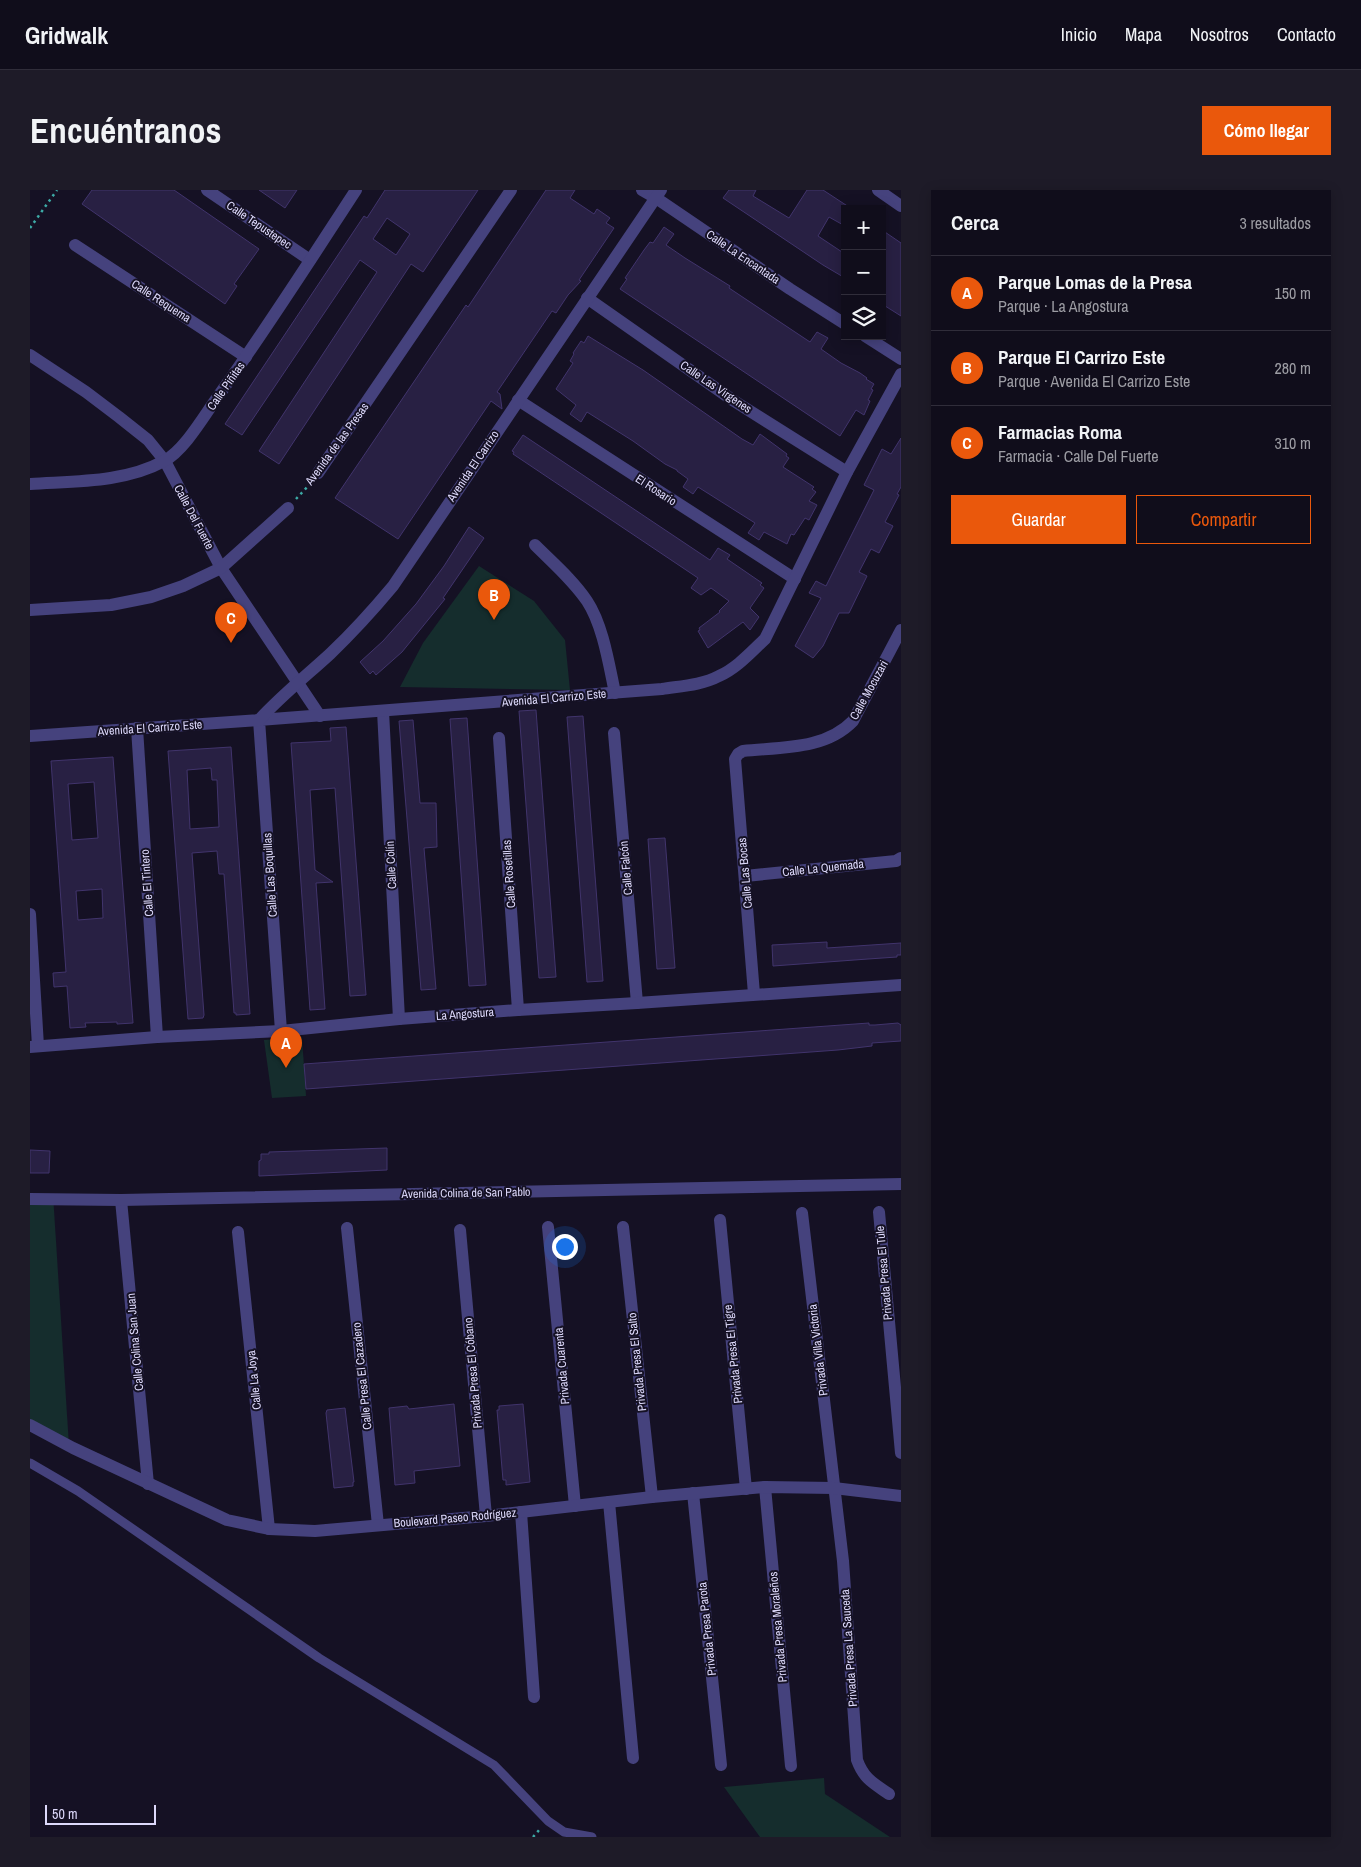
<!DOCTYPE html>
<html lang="es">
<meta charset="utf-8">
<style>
body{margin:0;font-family:"Archivo Narrow",sans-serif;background:#1e1b28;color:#f1f3f6}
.controls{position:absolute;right:15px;top:15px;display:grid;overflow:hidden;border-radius:0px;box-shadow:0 2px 12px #0003}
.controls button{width:45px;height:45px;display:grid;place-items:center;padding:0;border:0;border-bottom:1px solid #302d3a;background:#100d1b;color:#f1f3f6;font:25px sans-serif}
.scale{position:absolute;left:15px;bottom:12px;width:111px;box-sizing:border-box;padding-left:5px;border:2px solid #ddd9fb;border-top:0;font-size:14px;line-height:18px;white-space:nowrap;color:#ddd9fb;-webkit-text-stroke:4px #151124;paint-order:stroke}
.you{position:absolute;left:534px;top:1056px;width:18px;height:18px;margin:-12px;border:4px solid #fff;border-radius:50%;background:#1a73e8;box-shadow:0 0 0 8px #1a73e833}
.badge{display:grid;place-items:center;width:32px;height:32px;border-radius:50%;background:#ea580c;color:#fff;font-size:16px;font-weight:700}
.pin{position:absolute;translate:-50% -41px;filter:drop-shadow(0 1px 2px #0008)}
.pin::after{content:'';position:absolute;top:26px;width:18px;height:15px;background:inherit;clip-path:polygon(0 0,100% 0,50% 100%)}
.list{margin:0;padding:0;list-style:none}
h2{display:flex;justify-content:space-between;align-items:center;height:65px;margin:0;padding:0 20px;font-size:21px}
h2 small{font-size:16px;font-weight:400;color:#9c9ca3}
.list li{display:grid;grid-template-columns:32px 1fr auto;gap:15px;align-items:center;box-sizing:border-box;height:75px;padding:0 20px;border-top:1px solid #302d3a}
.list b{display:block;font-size:19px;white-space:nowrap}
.list p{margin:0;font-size:16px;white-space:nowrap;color:#9c9ca3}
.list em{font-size:16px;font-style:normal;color:#9c9ca3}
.actions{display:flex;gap:10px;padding:15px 20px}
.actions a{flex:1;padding:11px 0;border:1px solid #ea580c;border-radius:0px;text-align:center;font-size:18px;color:#ea580c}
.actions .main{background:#ea580c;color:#fff}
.icon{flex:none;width:28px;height:28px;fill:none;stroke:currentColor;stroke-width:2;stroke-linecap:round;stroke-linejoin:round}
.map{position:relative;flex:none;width:871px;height:1647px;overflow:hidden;border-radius:0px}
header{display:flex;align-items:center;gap:30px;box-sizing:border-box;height:70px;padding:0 25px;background:#100d1b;border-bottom:1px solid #302d3a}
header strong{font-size:24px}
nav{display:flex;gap:28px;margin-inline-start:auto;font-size:18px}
.intro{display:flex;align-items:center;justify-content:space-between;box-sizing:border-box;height:120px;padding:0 30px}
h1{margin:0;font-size:35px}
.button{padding:12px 22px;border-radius:0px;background:#ea580c;color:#fff;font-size:18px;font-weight:700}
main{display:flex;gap:30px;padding:0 30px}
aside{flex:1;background:#100d1b;border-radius:0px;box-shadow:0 2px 12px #0003}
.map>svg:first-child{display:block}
.green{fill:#152d2d}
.building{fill:#282043;stroke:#41346c;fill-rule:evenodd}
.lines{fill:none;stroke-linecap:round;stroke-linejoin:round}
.path{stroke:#3daaa6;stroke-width:2.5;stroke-dasharray:2.5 4;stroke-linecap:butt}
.service{stroke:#45427d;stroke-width:9}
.minor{stroke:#45427d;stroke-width:12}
.tertiary{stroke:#45427d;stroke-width:12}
.labels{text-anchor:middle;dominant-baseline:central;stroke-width:4;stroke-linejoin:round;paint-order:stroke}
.street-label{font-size:12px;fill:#ddd9fb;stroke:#151124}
</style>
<header>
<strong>Gridwalk</strong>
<nav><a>Inicio</a><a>Mapa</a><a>Nosotros</a><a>Contacto</a></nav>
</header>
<div class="intro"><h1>Encuéntranos</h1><a class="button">Cómo llegar</a></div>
<main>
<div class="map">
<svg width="871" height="1647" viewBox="0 0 871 1647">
<rect width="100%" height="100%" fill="#151124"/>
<g class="green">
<path d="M 449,376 L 504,411 L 535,450 L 540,500 L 370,497 L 393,453 Z"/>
<path d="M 272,847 L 276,906 L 242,908 L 234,850 Z"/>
<path d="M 0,1004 L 23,1004 L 39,1256 L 0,1236 Z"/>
<path d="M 794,1588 L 795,1604 L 860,1647 L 730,1647 L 694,1597 Z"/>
</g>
<g class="building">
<path d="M 62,0 L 144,0 L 229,59 L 204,94 L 207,96 L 195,114 L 52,14 Z"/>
<path d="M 229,0 L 267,0 L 255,18 Z"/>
<path d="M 355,0 L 448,0 L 393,82 L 381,74 L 249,274 L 229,261 L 347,82 L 330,70 L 212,245 L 195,234 L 334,26 L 337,28 ZM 357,28 L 380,44 L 366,65 L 343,49 Z"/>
<path d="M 516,0 L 545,0 L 540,8 L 564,24 L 567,19 L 580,28 L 576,33 L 584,38 L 549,90 L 551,91 L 538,105 L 526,123 L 522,121 L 467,202 L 470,204 L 472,219 L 461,211 L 368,349 L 305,308 L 436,115 L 438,117 Z"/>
<path d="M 699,0 L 726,0 L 723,6 L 759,28 L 777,0 L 793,0 L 822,19 L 815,19 L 815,36 L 799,27 L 788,46 L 815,64 L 815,88 L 793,75 L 693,8 Z"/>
<path d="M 634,37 L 644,44 L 636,55 L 655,68 L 700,96 L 699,98 L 780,152 L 787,142 L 798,148 L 791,159 L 811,173 L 830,183 L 837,188 L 836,189 L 844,194 L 841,199 L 843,200 L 838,210 L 840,211 L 834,225 L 826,220 L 810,246 L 590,99 L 597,89 L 595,88 L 614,60 L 620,52 L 623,53 Z"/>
<path d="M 852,40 L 871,53 L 871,126 L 852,114 Z"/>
<path d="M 558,146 L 613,180 L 712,249 L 723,255 L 730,244 L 757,264 L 756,266 L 759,268 L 753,277 L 784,297 L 782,299 L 786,302 L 779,311 L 787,315 L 779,330 L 775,328 L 764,345 L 761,344 L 757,354 L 734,342 L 729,350 L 718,343 L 725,333 L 668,297 L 663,304 L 653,297 L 658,289 L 647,281 L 647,280 L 635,274 L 603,251 L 557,222 L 551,232 L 540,224 L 546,215 L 526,199 L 543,173 L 540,171 L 544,164 L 543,163 L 551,151 L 554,153 Z"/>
<path d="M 493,245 L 680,370 L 688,358 L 700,365 L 697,369 L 732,393 L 730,395 L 734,398 L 720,418 L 729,427 L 720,440 L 713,432 L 678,458 L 668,441 L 670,440 L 669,438 L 690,422 L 689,421 L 699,411 L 681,398 L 671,405 L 661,398 L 668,388 L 483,264 L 484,262 L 482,261 Z"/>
<path d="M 871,248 L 871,297 L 867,304 L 869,305 L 855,332 L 863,336 L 849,363 L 841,359 L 829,382 L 837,386 L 819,423 L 809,423 L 793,456 L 783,468 L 765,456 L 791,408 L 779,403 L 786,391 L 796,396 L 844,300 L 834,295 L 852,259 L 861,264 Z"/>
<path d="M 439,337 L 454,348 L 413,408 L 415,409 L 372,462 L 346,485 L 343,481 L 340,484 L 330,472 L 353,451 L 386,414 L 414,376 Z"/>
<path d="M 506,520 L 526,787 L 509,788 L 489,521 Z"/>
<path d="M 553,526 L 573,791 L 557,792 L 537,527 Z"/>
<path d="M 437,528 L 456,795 L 439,796 L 420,529 Z"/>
<path d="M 383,530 L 390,613 L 406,613 L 407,657 L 394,658 L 406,799 L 391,800 L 369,531 Z"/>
<path d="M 316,537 L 336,805 L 320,806 L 305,598 L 280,600 L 285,680 L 303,692 L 286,693 L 295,819 L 280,820 L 261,553 L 301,551 L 300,538 Z"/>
<path d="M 201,557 L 220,824 L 206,825 L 206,823 L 204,823 L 194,684 L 189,684 L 187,661 L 162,663 L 174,825 L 173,828 L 158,829 L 138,561 ZM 181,578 L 182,590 L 187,590 L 189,637 L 160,639 L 157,580 Z"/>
<path d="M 83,567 L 103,833 L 87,834 L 87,832 L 55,833 L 56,837 L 40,838 L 37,796 L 24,797 L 23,783 L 36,782 L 21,571 ZM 64,592 L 68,648 L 42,650 L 38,594 ZM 72,699 L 73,728 L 48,730 L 46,701 Z"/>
<path d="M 635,648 L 645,778 L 627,779 L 618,649 Z"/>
<path d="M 797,752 L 797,758 L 871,753 L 871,765 L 867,765 L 867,767 L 838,769 L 743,776 L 742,755 Z"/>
<path d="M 839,833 L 839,835 L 845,835 L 868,833 L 871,835 L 871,851 L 842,853 L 842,856 L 808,860 L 276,899 L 274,874 Z"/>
<path d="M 357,958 L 357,980 L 229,986 L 229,971 L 231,970 L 231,964 L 239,964 L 239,962 Z"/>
<path d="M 0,960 L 20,961 L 19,983 L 0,983 Z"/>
<path d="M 424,1214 L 430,1276 L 384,1281 L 385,1293 L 365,1295 L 359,1218 L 377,1216 L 379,1219 Z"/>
<path d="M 493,1214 L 500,1292 L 476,1295 L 476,1290 L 473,1290 L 467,1220 L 469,1220 L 469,1216 Z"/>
<path d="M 315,1218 L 324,1292 L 323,1292 L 323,1296 L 304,1298 L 296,1223 L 297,1220 Z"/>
</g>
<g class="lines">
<g class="path">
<path d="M 0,38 L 27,0"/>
<path d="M 266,309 L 281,293"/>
<path d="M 503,1647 L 510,1639"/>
</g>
<path class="service" d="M 0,1273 L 48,1301 L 289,1468 L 464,1575 L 518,1631 L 534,1642 L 562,1647"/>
<g class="minor">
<path d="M 177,0 L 280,70"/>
<path d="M 612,0 L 626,8"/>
<path d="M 848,0 L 871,16"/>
<path d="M 45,55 L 216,167"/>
<path d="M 557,108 L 704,211 L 817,282"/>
<path d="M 0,165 L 56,202 L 89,227 L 118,250 L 135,271 L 191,378 L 290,526"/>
<path d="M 488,210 L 765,389"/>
<path d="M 288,283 L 481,0"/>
<path d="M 0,294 C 43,291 94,293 134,271 C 155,260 175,224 189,205 C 237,138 281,69 326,0"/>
<path d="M 505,355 C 523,373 543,390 557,411 C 573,435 579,475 585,503"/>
<path d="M 0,420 L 81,415 L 121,407 L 153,396 L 191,378 L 258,318"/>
<path d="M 353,521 L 369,829"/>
<path d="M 107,538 L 127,847"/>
<path d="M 584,543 L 607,813"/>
<path d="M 469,548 L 488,820"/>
<path d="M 715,686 L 866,671 L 871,668"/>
<path d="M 0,724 L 8,856"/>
<path d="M 724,804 L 705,569 L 708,564 L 713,561 C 751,557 795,560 823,531 L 871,440"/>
<path d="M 251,841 L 229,530 L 632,499 C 651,496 672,495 689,486 C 707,478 721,462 735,449 L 817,282 L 871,184"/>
<path d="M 0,857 L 127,847 L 251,841 L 369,829 L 488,820 L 607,813 L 871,795"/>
<path d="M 91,1010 L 118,1294"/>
<path d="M 849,1022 L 871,1263"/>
<path d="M 772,1023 L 813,1371 L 827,1570 C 834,1589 843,1593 859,1604"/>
<path d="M 690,1030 L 716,1299"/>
<path d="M 518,1037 L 545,1316"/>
<path d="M 593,1037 L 622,1307"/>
<path d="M 317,1038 L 348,1335"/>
<path d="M 430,1040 L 456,1326"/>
<path d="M 208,1042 L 239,1339"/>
<path d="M 735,1297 L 761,1576"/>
<path d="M 663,1303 L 691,1575"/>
<path d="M 579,1312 L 603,1568"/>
<path d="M 491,1322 L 504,1507"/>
</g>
<g class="tertiary">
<path d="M 626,8 L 760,99 L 815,134"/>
<path d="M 835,146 L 871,169"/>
<path d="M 0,546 L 229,530 C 251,506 276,486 300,464 C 322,443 343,420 363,396 L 631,0"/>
<path d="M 0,1009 L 91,1010 L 871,994"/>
<path d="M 0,1235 L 43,1258 L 197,1330 L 239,1339 L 285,1341 L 456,1326 L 622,1307 L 735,1297 L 804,1298 L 871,1306"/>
</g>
</g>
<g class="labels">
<g class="street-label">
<text transform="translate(229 35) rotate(34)">Calle Tepustepec</text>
<text transform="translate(713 67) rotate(34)">Calle La Encantada</text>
<text transform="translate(131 111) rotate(33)">Calle Requema</text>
<text transform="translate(196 196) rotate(-55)">Calle Piñitas</text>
<text transform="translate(686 197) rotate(34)">Calle Las Virgenes</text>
<text transform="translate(307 254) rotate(-54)">Avenida de las Presas</text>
<text transform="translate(443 276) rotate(-56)">Avenida El Carrizo</text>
<text transform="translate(626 300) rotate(33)">El Rosario</text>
<text transform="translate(164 327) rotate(62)">Calle Del Fuerte</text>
<text transform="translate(839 500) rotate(-61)">Calle Mocuzari</text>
<text transform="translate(524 508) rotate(-5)">Avenida El Carrizo Este</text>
<text transform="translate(120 538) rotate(-4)">Avenida El Carrizo Este</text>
<text transform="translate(361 675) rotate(-93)">Calle Colín</text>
<text transform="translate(596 678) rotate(-95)">Calle Falcón</text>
<text transform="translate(793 678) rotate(-6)">Calle La Quemada</text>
<text transform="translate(715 683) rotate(-95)">Calle Las Bocas</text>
<text transform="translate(479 684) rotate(-94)">Calle Rosetillas</text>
<text transform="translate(240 685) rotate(-94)">Calle Las Boquillas</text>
<text transform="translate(117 693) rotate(-94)">Calle El Tintero</text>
<text transform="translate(435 824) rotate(-4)">La Angostura</text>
<text transform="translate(436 1003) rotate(-1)">Avenida Colina de San Pablo</text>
<text transform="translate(854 1083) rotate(-95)">Privada Presa El Tule</text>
<text transform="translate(105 1152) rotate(-95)">Calle Colina San Juan</text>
<text transform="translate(788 1160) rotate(-97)">Privada Villa Victoria</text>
<text transform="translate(703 1164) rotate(-96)">Privada Presa El Tigre</text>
<text transform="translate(607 1172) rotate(-96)">Privada Presa El Salto</text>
<text transform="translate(532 1176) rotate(-95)">Privada Cuarenta</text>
<text transform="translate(443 1183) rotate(-95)">Privada Presa El Cóbano</text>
<text transform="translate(332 1186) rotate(-96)">Calle Presa El Cazadero</text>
<text transform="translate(224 1190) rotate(-96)">Calle La Joya</text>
<text transform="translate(425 1328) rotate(-5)">Boulevard Paseo Rodríguez</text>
<text transform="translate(748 1437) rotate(-95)">Privada Presa Moraleños</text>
<text transform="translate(677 1439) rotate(-96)">Privada Presa Parota</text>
<text transform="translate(819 1458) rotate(-94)">Privada Presa La Sauceda</text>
</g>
</g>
</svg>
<div class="controls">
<button>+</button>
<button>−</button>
<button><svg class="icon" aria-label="layers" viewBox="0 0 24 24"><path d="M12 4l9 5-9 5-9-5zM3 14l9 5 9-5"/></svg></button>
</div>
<div class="scale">50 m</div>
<div class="you"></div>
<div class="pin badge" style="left:256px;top:878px">A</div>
<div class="pin badge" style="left:464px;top:430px">B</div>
<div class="pin badge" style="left:201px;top:453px">C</div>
</div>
<aside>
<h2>Cerca<small>3 resultados</small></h2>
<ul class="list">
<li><span class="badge">A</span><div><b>Parque Lomas de la Presa</b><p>Parque · La Angostura</p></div><em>150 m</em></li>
<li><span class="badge">B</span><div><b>Parque El Carrizo Este</b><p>Parque · Avenida El Carrizo Este</p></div><em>280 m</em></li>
<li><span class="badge">C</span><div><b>Farmacias Roma</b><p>Farmacia · Calle Del Fuerte</p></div><em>310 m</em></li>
</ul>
<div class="actions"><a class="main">Guardar</a><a>Compartir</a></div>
</aside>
</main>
